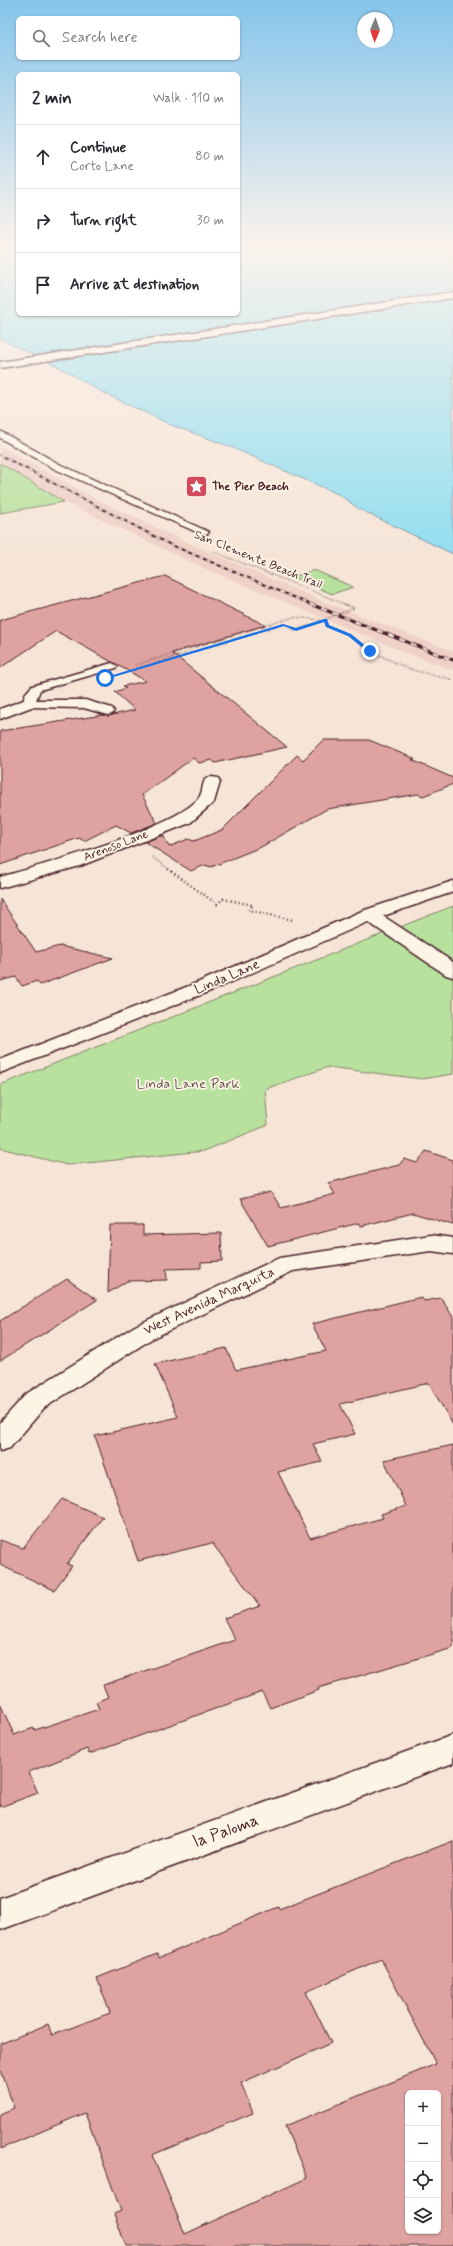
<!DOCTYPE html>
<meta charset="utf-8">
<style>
body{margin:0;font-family:Mynerve,sans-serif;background:#f7f7f7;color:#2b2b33}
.controls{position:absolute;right:12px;bottom:12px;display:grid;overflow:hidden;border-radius:6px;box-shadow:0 1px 3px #0004}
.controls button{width:36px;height:36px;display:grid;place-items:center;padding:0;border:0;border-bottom:1px solid #e1e1e2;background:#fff;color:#2b2b33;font:20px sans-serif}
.compass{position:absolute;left:357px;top:12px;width:36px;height:36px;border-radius:50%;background:#fff;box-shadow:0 1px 3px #0004;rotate:182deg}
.stop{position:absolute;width:12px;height:12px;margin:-9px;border:3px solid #1a73e8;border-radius:50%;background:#fff}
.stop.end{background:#1a73e8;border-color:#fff;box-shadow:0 1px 4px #0008}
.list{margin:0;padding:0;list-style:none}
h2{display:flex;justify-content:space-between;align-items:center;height:52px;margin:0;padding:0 16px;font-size:17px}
h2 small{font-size:13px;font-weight:400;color:#7c7c81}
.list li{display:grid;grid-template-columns:26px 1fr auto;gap:12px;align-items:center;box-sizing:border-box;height:64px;padding:0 16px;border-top:1px solid #e1e1e2}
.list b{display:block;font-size:15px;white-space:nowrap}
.list p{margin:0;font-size:13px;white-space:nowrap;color:#7c7c81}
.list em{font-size:13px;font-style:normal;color:#7c7c81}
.icon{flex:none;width:22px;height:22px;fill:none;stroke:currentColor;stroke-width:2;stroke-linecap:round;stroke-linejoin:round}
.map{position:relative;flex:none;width:453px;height:2246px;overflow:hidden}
.search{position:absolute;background:#fff;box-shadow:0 1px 3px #0004;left:16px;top:16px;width:224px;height:44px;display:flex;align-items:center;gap:10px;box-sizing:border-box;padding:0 14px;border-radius:6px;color:#7c7c81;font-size:15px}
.panel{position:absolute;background:#fff;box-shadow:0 1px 3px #0004;left:16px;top:72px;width:224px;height:244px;border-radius:6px}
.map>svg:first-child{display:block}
.built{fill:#efd1c7}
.green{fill:#b8e19e;stroke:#818064}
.water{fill:#91def0;stroke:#7592a1}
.building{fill:#dea3a1;stroke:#4a1f2b;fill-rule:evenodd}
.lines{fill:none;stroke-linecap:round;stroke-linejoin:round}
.service-casing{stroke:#4a1f2b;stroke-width:3}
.minor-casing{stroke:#4a1f2b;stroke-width:3}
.path-far2{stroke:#4a1f2b;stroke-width:1.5;stroke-dasharray:0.5 1.5;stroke-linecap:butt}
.path-far1{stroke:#4a1f2b;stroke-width:2;stroke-dasharray:0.5 2;stroke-linecap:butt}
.path{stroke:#4a1f2b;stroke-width:2.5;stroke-dasharray:1 3;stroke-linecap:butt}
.service{fill:#fcf5e5;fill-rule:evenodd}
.minor{fill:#fcf5e5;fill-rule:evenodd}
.rail-far1-casing{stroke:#4a1f2b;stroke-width:2}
.rail-casing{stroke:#4a1f2b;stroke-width:3}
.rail-far1{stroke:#fcf5e5;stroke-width:1.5;stroke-dasharray:4;stroke-linecap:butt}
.rail{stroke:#fcf5e5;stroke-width:2;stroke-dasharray:6;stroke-linecap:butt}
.route{fill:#1a73e8}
.labels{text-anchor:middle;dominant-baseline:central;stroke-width:3.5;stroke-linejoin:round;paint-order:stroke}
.far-poi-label{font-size:12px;font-weight:bold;fill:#4a1f2b;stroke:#fcf5e5;text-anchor:start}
.far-street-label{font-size:12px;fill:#4a1f2b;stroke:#fcf5e5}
.street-label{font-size:14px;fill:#4a1f2b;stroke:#fcf5e5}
.park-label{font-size:14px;fill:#665048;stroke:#fcf5e5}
.near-street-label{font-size:17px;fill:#4a1f2b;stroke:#fcf5e5}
</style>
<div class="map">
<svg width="453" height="2246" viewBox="0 0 453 2246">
<rect width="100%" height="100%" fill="#f6e5d7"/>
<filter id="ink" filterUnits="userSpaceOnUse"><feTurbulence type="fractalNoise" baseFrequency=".025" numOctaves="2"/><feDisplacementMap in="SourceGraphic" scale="8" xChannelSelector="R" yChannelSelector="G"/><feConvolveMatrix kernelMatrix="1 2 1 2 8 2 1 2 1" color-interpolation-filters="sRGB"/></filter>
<g filter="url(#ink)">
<path class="built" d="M 0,446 L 94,498 L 182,540 L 322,601 L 453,651 L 453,670 L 409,654 L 204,568 L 64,502 L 0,463 Z"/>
<g class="green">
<path d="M 0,463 L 64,502 L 0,513 Z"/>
<path d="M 314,570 L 353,587 L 332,594 L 293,577 Z"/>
<path d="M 453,906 L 453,1074 L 422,1079 L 328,1067 L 265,1089 L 268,1125 L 204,1151 L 67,1165 L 0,1148 L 0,1085 Z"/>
</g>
<path class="water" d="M 0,245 L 18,245 L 18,314 L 238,314 L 238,245 L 453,245 L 453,554 L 359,509 L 340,495 L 226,445 L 171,425 L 98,390 L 63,369 L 0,339 Z"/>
<g class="building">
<path d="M 165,576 L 265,625 L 172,653 L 287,747 L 215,763 L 212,760 L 199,763 L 193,758 L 142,795 L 157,823 L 131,833 L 116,825 L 84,841 L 79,838 L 0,865 L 0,731 L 103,715 L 108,716 L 135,710 L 115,692 L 126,688 L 123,686 L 146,681 L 56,631 L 0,668 L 0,620 Z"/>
<path d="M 323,740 L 369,740 L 415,759 L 412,760 L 453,778 L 453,784 L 423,796 L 418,794 L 327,809 L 261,847 L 211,867 L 205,865 L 191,871 L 145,842 L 163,835 L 169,847 L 188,839 L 194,841 L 222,830 L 297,755 L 303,760 Z"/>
<path d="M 0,899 L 36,952 L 60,946 L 113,958 L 40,985 L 37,981 L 22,986 L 16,977 L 0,981 Z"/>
<path d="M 426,1151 L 453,1160 L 453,1225 L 413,1213 L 361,1226 L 359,1223 L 268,1246 L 240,1199 L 271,1192 L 281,1208 L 335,1194 L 328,1183 L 399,1165 L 404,1159 L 417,1163 Z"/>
<path d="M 110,1225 L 143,1225 L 143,1235 L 221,1233 L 222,1261 L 201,1262 L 201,1268 L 166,1269 L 167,1280 L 127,1281 L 108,1293 Z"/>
<path d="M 67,1279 L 97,1300 L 0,1361 L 0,1321 Z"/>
<path d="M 421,1297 L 424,1301 L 441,1298 L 453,1317 L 453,1425 L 429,1383 L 340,1404 L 355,1434 L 313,1444 L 322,1462 L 278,1472 L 310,1538 L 383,1518 L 381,1514 L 406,1506 L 384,1460 L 453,1445 L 453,1648 L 318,1688 L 319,1690 L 270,1708 L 262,1692 L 89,1754 L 87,1749 L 29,1772 L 38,1793 L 0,1807 L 0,1703 L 14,1735 L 34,1728 L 35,1730 L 99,1709 L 96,1702 L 108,1697 L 103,1685 L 235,1640 L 224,1618 L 260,1606 L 212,1543 L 138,1561 L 95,1436 L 178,1417 L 155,1364 L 226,1348 L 236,1370 L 326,1351 L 312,1324 Z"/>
<path d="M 62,1499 L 103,1517 L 67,1564 L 72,1566 L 54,1590 L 0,1565 L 0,1540 L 23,1548 Z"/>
<path d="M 453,1841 L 453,2246 L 126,2246 L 114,2214 L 121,2211 L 85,2113 L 0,2149 L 0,2114 L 14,2108 L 0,2067 L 0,2044 L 48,2024 L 52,2035 L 110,2013 L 97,1978 L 157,1954 L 159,1958 L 278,1907 L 279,1909 ZM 381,1959 L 436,2064 L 285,2126 L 307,2178 L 185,2234 L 152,2155 L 253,2113 L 241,2083 L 331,2043 L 306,1992 ZM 408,2093 L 438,2093 L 438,2231 L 408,2231 Z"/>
</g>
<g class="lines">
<defs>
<g id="service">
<path d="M 0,431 L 61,465 L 209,532 L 207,534 L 201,534 L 55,469 L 0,438 Z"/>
<path d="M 112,663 L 118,666 L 116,668 L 40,690 L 36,700 L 85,700 L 112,708 L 114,711 L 112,714 L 108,715 L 84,708 L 29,707 L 23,703 L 25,694 L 32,686 Z"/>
</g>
<g id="minor">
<path d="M 453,292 L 453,298 L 0,368 L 0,362 Z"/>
<path d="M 29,698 L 34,700 L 37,703 L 34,706 L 0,719 L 0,709 Z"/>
<path d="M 212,777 L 218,778 L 220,782 L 214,802 L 190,823 L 80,866 L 0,888 L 0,877 C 37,867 184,825 200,796 C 203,790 202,784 206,778 Z"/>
<path d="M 453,881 L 453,892 L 383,916 L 453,962 L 453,977 L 446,975 L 368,922 L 213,990 L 0,1073 L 0,1060 L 199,982 L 362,911 Z"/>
<path d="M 431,1235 L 453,1238 L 453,1254 L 431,1251 L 293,1271 L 153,1338 L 44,1408 L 10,1448 L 0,1451 L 0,1423 L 26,1394 L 135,1326 L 279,1258 Z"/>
<path d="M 453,1735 L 453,1763 L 0,1930 L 0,1898 Z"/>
</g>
</defs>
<use href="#service" class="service-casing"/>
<use href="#minor" class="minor-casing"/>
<path class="path-far2" d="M 212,551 L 347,605"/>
<g class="path-far1">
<path d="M 344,604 L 354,608 L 326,619 L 327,626 L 349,635 L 370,651 L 409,669 L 453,680"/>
<path d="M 135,665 L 294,617 L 321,620"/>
<path d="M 133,670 L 284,624 L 295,630 L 325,620"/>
<path d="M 152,857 L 170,870"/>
</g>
<path class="path" d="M 168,869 L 217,904 L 223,899 L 253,905 L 249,910 L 293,920"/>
<use href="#service" class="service"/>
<use href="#minor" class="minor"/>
<defs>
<path id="rail-far1" d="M 0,455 L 169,544 L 312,605"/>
<path id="rail" d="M 310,604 L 453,660"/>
</defs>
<use href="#rail-far1" class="rail-far1-casing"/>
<use href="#rail" class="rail-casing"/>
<use href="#rail-far1" class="rail-far1"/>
<use href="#rail" class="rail"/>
</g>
</g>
<linearGradient id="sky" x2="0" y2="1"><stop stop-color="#85c5eb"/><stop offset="0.44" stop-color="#fbf3ed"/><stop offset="1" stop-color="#fbf3ed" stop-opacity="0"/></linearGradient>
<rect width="453" height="559" fill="url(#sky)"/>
<path class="route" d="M 324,619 L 327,619 L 329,625 L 351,634 L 372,651 L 368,652 L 348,636 L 326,627 L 324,622 L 296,631 L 284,626 L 107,679 L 103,678 L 283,624 L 296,628 Z"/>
<defs>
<symbol id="sight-square" viewBox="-11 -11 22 22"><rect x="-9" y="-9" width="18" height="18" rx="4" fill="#d1495b" stroke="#fcf5e5"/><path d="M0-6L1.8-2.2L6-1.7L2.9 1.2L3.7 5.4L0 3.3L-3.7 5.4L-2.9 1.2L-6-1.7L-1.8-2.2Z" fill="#fff"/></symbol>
</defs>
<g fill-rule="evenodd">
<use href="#sight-square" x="184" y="474" width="25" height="25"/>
</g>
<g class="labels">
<g class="far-poi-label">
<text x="212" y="487">The Pier Beach</text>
</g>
<g class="far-street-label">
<text transform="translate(258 560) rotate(22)">San Clemente Beach Trail</text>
<text transform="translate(116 846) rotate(-21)">Arenoso Lane</text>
</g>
<g class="street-label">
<text transform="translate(227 977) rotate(-23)">Linda Lane</text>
<text transform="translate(209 1301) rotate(-25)">West Avenida Marquita</text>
</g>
<g class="park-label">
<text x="188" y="1084">Linda Lane Park</text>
</g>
<g class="near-street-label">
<text transform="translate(226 1831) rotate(-20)">la Paloma</text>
</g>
</g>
</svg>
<div class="controls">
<button>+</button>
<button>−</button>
<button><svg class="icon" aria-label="locate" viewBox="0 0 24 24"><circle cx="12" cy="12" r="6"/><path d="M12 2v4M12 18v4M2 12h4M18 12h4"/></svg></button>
<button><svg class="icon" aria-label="layers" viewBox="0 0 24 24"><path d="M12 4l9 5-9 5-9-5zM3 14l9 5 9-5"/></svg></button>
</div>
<svg class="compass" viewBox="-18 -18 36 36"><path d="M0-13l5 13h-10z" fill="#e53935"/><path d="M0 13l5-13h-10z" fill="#7c7c81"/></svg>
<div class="stop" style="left:105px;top:678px"></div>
<div class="stop end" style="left:370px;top:651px"></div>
<div class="search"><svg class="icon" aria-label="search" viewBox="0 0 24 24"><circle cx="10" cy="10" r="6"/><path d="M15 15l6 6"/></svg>Search here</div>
<section class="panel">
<h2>2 min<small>Walk · 110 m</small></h2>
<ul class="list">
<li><svg class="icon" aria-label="ahead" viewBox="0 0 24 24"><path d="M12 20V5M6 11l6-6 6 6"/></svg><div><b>Continue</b><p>Corto Lane</p></div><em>80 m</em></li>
<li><svg class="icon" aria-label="right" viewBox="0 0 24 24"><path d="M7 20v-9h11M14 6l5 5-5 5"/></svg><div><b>Turn right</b></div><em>30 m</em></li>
<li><svg class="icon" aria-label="arrive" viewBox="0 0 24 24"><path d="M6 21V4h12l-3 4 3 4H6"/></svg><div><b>Arrive at destination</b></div></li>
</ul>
</section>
</div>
